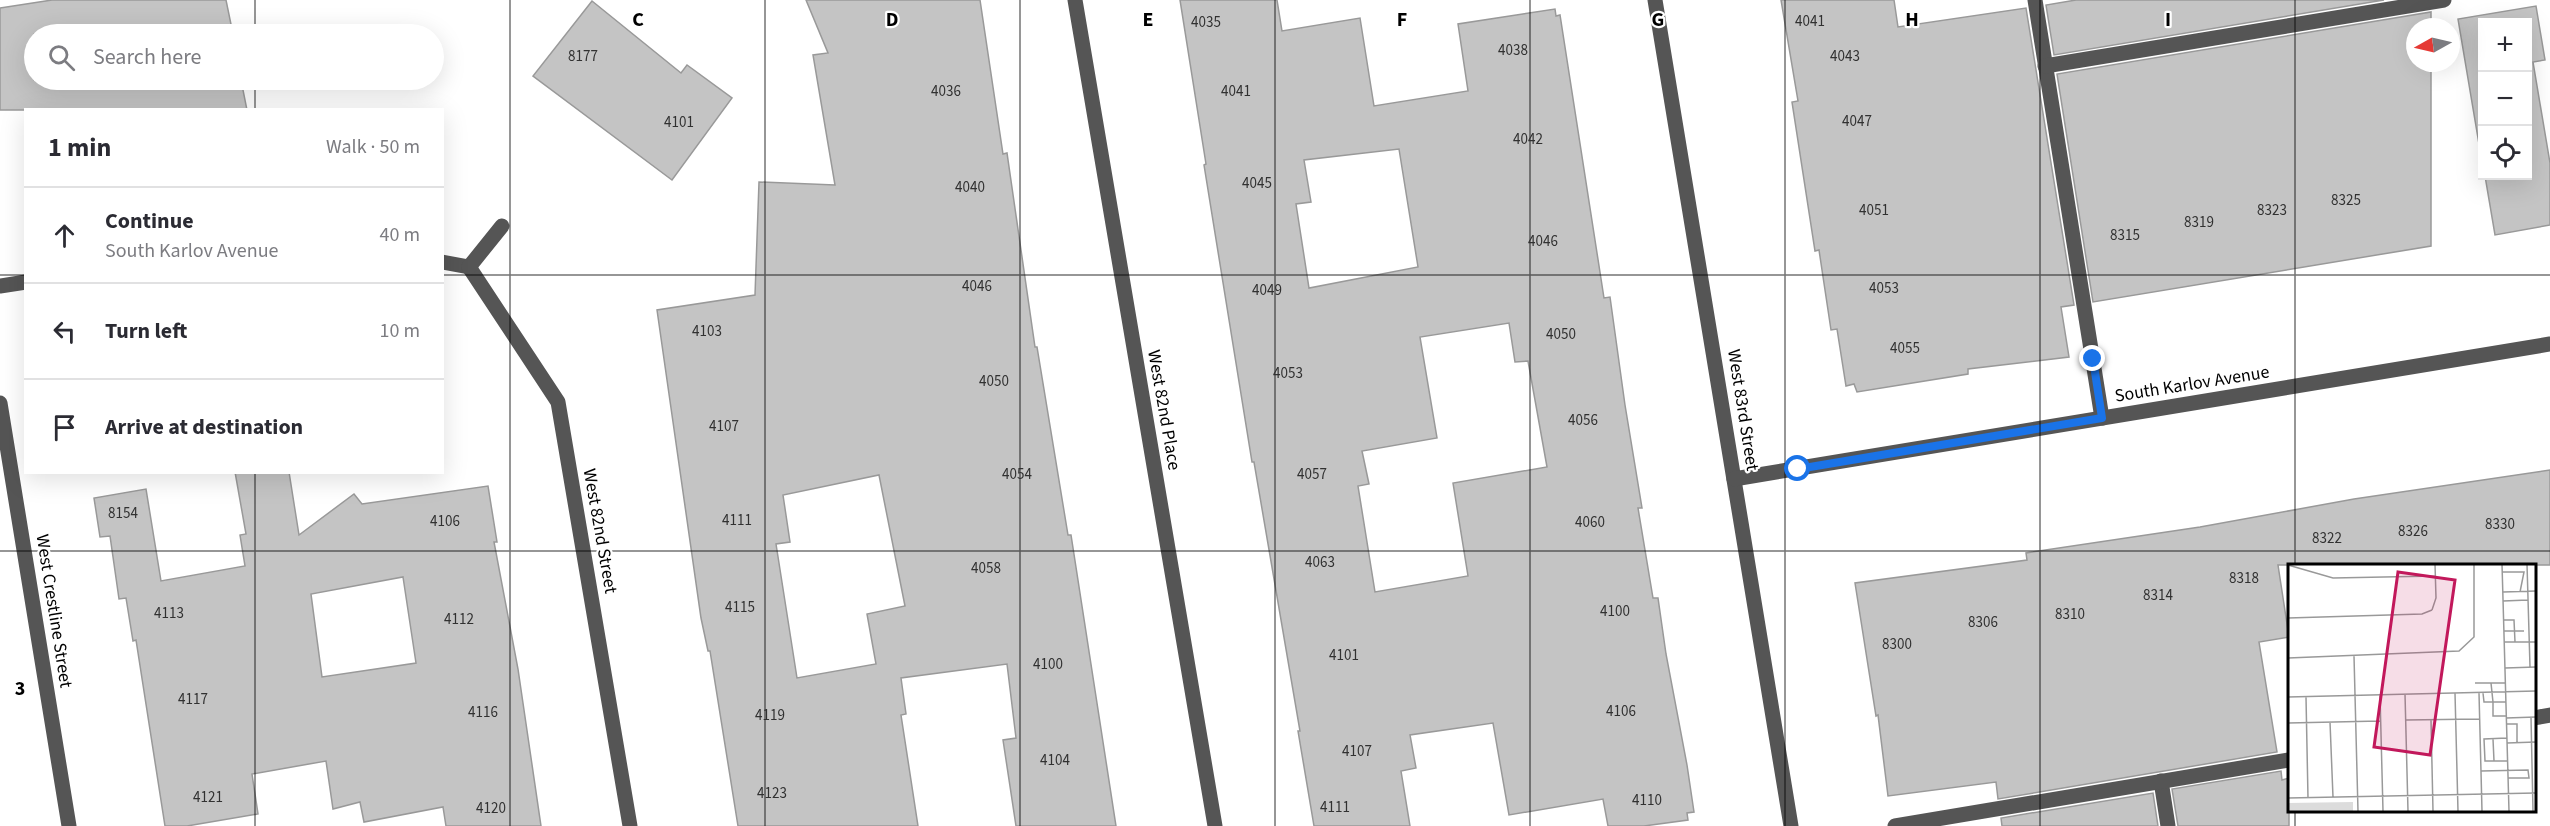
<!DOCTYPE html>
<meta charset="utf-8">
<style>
body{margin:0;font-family:"Source Sans 3",sans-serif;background:#f7f7f7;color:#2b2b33}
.controls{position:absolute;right:18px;top:18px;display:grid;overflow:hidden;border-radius:0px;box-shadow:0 6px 24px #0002}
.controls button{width:54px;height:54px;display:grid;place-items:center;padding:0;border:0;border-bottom:2px solid #e1e1e2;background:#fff;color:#2b2b33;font:30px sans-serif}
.compass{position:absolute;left:2406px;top:18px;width:54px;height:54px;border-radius:50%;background:#fff;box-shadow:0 6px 24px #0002;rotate:262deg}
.stop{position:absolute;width:18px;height:18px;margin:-14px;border:4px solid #1a73e8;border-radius:50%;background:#fff}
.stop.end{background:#1a73e8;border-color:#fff;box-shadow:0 2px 6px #0008}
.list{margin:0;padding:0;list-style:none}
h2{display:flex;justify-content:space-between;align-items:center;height:78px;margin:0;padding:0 24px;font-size:26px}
h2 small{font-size:20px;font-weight:400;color:#7c7c81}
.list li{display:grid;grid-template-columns:39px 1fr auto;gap:18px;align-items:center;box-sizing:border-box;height:96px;padding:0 24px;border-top:2px solid #e1e1e2}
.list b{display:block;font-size:22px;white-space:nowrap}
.list p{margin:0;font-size:20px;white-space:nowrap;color:#7c7c81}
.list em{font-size:20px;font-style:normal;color:#7c7c81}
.icon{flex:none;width:33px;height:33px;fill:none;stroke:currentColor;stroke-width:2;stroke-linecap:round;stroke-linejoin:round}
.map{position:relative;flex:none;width:2550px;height:826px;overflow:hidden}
.search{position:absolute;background:#fff;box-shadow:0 6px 24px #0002;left:24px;top:24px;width:420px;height:66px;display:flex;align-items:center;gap:15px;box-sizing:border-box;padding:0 21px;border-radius:33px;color:#7c7c81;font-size:22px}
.panel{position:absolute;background:#fff;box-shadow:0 6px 24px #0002;left:24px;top:108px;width:420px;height:366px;border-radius:0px}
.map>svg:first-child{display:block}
.building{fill:#c4c4c4;stroke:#999;stroke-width:1.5;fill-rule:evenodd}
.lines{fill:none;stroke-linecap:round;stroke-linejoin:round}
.minor{stroke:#555;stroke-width:15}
.route{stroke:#1a73e8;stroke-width:8}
.grid{fill:none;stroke:#000;stroke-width:1.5;stroke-opacity:0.55}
.labels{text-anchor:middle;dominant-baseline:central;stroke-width:4.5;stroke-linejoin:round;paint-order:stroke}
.number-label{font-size:15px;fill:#313131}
.street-label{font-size:18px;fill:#000;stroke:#fff}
.inset-road{fill:none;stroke:#999;stroke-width:1.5}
.view{fill:#c2185b;fill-opacity:0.15;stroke:#c2185b;stroke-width:3}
.inset-edge{fill:none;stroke:#000;stroke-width:3}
.grid-label{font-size:20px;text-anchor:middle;font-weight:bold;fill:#000;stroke:#fff;stroke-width:4.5;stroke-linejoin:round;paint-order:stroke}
</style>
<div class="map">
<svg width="2550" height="826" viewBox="0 0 2550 826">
<rect width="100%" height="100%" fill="#fff"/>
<g class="building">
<path d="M 52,0 L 226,0 L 233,34 L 34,34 L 34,80 L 241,80 L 247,110 L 0,110 L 0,8 Z"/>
<path d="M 806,0 L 980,0 L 1003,154 L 1007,153 L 1035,347 L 1037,347 L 1068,535 L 1071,535 L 1116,826 L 1016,826 L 1003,740 L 1016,738 L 1007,664 L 901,678 L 906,714 L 901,715 L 918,826 L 738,826 L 710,651 L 708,651 L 701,618 L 657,310 L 755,295 L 759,182 L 835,185 L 813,55 L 828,53 ZM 879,475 L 905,606 L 867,614 L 876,664 L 797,678 L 776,544 L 790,542 L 783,495 Z"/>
<path d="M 1180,0 L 1277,0 L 1282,31 L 1360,18 L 1374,106 L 1468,91 L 1458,24 L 1555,9 L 1556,16 L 1560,15 L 1604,298 L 1610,297 L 1625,405 L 1642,508 L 1638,508 L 1653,598 L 1658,598 L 1666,654 L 1687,765 L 1694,812 L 1687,813 L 1688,820 L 1644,826 L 1608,826 L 1603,799 L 1509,815 L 1493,723 L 1410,735 L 1416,768 L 1401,771 L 1410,826 L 1314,826 L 1298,731 L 1300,731 L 1254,462 L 1252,462 L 1204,165 L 1206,164 ZM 1399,149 L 1418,267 L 1309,288 L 1296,204 L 1311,202 L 1304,160 ZM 1509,323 L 1515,362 L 1528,361 L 1547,467 L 1453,483 L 1468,576 L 1375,592 L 1358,486 L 1369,484 L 1362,451 L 1437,438 L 1420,337 Z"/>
<path d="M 1781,0 L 1894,0 L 1898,27 L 2026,8 L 2074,305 L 2061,307 L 2069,357 L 1968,369 L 1968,374 L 1857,392 L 1854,384 L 1846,386 L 1837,329 L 1831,330 L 1819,250 L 1815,251 L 1792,102 L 1798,101 Z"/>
<path d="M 2076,0 L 2384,0 L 2054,55 L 2046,5 Z"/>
<path d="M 592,1 L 681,73 L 687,65 L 732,98 L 672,180 L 533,76 Z"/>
<path d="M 2536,6 L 2545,60 L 2533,62 L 2550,163 L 2550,225 L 2495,235 L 2485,176 L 2528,176 L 2528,22 L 2482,22 L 2482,162 L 2458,19 Z"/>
<path d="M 2431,12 L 2431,27 L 2415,27 L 2415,63 L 2431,63 L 2431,246 L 2093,302 L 2057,74 Z"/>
<path d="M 2550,470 L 2550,565 L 2278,565 L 2289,637 L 2259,642 L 2277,752 L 1998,799 L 1996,782 L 1888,796 L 1878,715 L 1876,716 L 1855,583 L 2027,560 L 2026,553 L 2200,527 L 2354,499 Z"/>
<path d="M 235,472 L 289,472 L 299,535 L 354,494 L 362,504 L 488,486 L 497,542 L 494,542 L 518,669 L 541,826 L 446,826 L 443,807 L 364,822 L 360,802 L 333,809 L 326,761 L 252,774 L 258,814 L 187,826 L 165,826 L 136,640 L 133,641 L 126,598 L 119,599 L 110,536 L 100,537 L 94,498 L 146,489 L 161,581 L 245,566 L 240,535 L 246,534 ZM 403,577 L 416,663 L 322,677 L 311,594 Z"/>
<path d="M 2281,771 L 2282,780 L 2289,778 L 2289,826 L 2178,826 L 2172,789 Z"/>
<path d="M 2153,793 L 2158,826 L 2002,826 L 2001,818 Z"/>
</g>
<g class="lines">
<g class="minor">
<path d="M 1075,0 L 1215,826"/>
<path d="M 1655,0 L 1791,826"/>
<path d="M 2035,0 L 2102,418"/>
<path d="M 2045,66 L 2444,0"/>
<path d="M 442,262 L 469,267"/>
<path d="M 469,267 L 558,402 L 630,826"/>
<path d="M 469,267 L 502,226"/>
<path d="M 0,286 L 26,282"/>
<path d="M 0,403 L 69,826"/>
<path d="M 1734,479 L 2550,344"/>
<path d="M 2534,718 L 2550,715"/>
<path d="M 2161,781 L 2168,826"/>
<path d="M 1895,826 L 2289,760"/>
</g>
</g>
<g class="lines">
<path class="route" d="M 1798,469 L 2102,418 L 2093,359"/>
</g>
<path class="grid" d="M 255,0 L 255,34M 510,0 L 510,826M 765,0 L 765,826M 1020,0 L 1020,826M 1275,0 L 1275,826M 1530,0 L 1530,826M 1785,0 L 1785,826M 2040,0 L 2040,826M 2295,0 L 2295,565M 255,80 L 255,110M 0,275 L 26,275M 442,275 L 2550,275M 255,472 L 255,826M 0,551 L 2550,551M 2295,810 L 2295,826"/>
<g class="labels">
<g class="number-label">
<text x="1810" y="21">4041</text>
<text x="1206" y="22">4035</text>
<text x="1513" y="50">4038</text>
<text x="583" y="56">8177</text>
<text x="1845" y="56">4043</text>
<text x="946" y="91">4036</text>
<text x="1236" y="91">4041</text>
<text x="1857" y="121">4047</text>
<text x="679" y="122">4101</text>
<text x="1528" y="139">4042</text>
<text x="1257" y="183">4045</text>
<text x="970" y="187">4040</text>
<text x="2346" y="200">8325</text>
<text x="1874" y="210">4051</text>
<text x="2272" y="210">8323</text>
<text x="2199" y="222">8319</text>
<text x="2125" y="235">8315</text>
<text x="1543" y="241">4046</text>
<text x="977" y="286">4046</text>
<text x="1884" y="288">4053</text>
<text x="1267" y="290">4049</text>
<text x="707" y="331">4103</text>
<text x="1561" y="334">4050</text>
<text x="1905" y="348">4055</text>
<text x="1288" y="373">4053</text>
<text x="994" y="381">4050</text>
<text x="1583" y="420">4056</text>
<text x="724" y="426">4107</text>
<text x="1017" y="474">4054</text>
<text x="1312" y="474">4057</text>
<text x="123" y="513">8154</text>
<text x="737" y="520">4111</text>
<text x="445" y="521">4106</text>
<text x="1590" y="522">4060</text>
<text x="2500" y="524">8330</text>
<text x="2413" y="531">8326</text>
<text x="2327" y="538">8322</text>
<text x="1320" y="562">4063</text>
<text x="986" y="568">4058</text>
<text x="2244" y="578">8318</text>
<text x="2158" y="595">8314</text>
<text x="740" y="607">4115</text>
<text x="1615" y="611">4100</text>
<text x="169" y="613">4113</text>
<text x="2070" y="614">8310</text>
<text x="459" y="619">4112</text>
<text x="1983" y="622">8306</text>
<text x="1897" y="644">8300</text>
<text x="1344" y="655">4101</text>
<text x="1048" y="664">4100</text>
<text x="193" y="699">4117</text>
<text x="1621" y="711">4106</text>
<text x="483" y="712">4116</text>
<text x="770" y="715">4119</text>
<text x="1357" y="751">4107</text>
<text x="1055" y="760">4104</text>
<text x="772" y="793">4123</text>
<text x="208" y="797">4121</text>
<text x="1647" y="800">4110</text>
<text x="1335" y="807">4111</text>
<text x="491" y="808">4120</text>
</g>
<g class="street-label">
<text transform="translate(2192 384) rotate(-9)">South Karlov Avenue</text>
<text transform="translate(1164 410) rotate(80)">West 82nd Place</text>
<text transform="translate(1743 410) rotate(81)">West 83rd Street</text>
<text transform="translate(600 531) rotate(80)">West 82nd Street</text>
<text transform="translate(54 611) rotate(81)">West Crestline Street</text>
</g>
</g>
<g transform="translate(2288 564)">
<rect width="248" height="248" fill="#fff"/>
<path d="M 65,238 L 65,247 L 0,247 L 0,239 Z" fill="#dcdcdc"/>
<path class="inset-road" d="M 214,0 L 221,247M 239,0 L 242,103M 0,1 L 45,14 L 147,12M 214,8 L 236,8 L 232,28M 215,28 L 248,27M 215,37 L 240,36M 144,46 L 148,34 L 147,0M 0,54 L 134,50 L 144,46M 216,56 L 226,56 L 227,78M 216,67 L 236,67M 216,78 L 248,78M 66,92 L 70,247M 0,94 L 171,87 L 186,73 L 186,0M 217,104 L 248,103M 187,119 L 217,119M 203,119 L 205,138 L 218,138M 167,129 L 170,247M 191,129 L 194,247M 195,129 L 196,138 L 205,138 L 205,152 L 218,152M 117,130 L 120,247M 92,131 L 95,247M 0,133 L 248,127M 18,133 L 20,234M 243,153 L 245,247M 218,154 L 248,153M 118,156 L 192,155M 143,156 L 145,247M 42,158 L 45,233M 0,159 L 92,157M 218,160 L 229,160 L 229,179M 219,174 L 196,175 L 197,197 L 219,197M 205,175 L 206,197M 219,179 L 248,178M 193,207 L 240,206 L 241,214 L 220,214M 0,234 L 248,229"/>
<path class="view" d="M 110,8 L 167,16 L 142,191 L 86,183 Z"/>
<rect width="248" height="248" class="inset-edge"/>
</g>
<g class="grid-label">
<text x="638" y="26">C</text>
<text x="892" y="26">D</text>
<text x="1148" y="26">E</text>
<text x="1402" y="26">F</text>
<text x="1658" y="26">G</text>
<text x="1912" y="26">H</text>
<text x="2168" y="26">I</text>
<text x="20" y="695">3</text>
</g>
</svg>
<div class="controls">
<button>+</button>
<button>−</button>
<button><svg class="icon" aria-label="locate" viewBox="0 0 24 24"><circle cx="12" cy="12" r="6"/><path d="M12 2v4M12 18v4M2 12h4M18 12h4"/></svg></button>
</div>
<svg class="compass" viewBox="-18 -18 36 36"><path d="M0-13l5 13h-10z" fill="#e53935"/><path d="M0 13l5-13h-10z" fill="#7c7c81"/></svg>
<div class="stop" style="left:1798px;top:469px"></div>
<div class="stop end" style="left:2093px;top:359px"></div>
<div class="search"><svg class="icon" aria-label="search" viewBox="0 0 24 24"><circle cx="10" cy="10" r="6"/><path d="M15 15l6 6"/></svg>Search here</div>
<section class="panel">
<h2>1 min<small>Walk · 50 m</small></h2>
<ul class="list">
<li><svg class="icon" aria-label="ahead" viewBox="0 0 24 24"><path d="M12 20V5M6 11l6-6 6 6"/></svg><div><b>Continue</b><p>South Karlov Avenue</p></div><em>40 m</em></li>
<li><svg class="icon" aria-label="left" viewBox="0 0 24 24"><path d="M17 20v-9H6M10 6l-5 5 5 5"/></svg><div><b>Turn left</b></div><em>10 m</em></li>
<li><svg class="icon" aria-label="arrive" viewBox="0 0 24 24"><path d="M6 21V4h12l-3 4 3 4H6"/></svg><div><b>Arrive at destination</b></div></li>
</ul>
</section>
</div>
